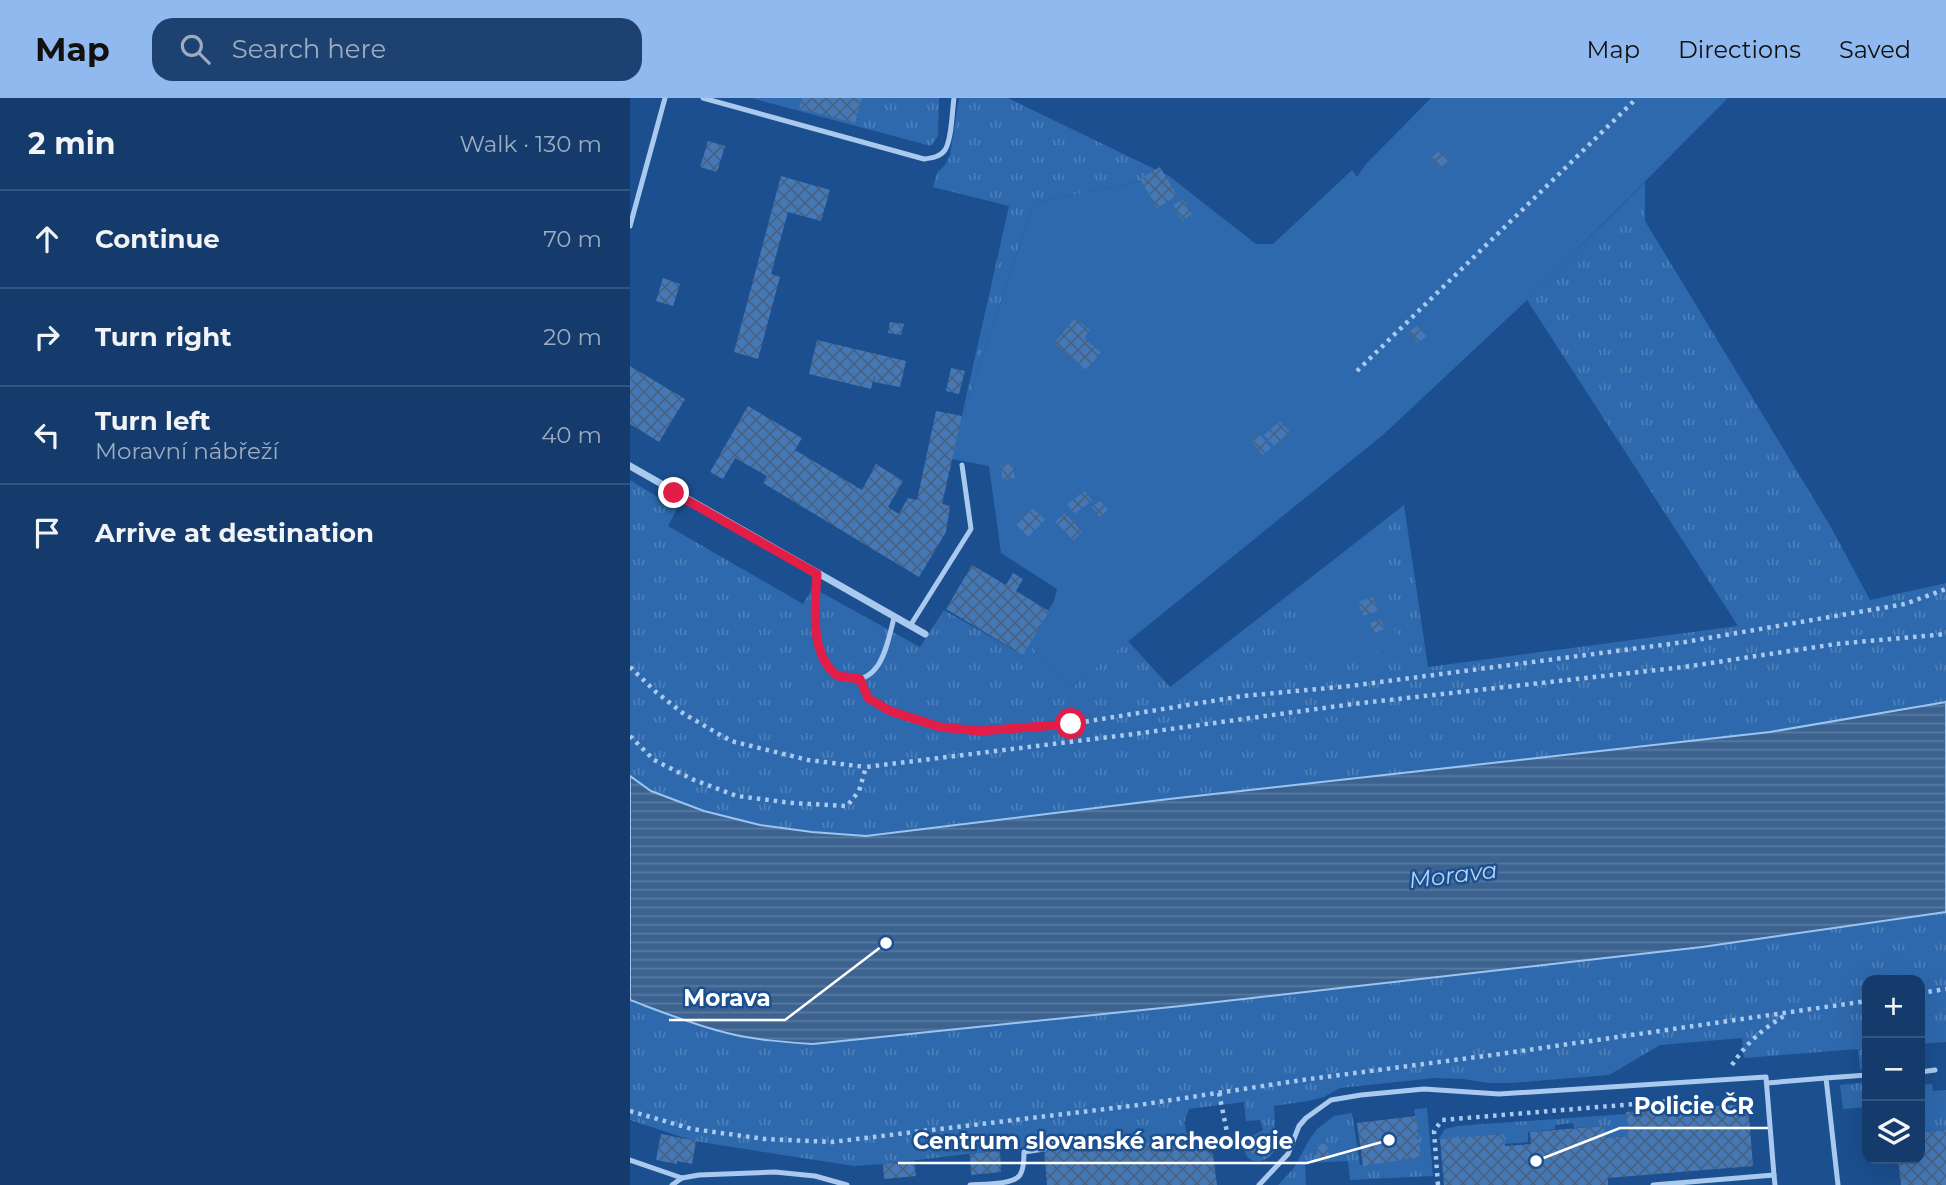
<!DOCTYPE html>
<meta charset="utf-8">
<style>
body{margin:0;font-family:Montserrat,sans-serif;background:#1d4271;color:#f1f3f6}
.controls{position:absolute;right:21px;bottom:21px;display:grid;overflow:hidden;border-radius:14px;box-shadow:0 7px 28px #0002}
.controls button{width:63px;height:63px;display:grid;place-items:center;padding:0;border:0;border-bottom:2px solid #33557e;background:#143b6b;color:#f1f3f6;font:35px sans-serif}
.stop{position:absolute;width:21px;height:21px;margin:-16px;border:5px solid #e11d48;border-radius:50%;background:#fff}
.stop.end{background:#e11d48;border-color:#fff;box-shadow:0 2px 7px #0008}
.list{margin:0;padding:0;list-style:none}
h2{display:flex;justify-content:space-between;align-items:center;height:91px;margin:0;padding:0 28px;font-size:30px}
h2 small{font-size:23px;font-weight:400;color:#9dadc1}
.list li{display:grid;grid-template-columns:46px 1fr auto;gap:21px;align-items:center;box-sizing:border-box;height:98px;padding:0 28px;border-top:2px solid #33557e}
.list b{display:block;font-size:26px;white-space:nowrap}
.list p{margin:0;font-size:23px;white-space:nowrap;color:#9dadc1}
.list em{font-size:23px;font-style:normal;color:#9dadc1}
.icon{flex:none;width:38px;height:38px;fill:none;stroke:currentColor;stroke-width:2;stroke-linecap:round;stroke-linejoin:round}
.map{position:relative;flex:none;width:1316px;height:1087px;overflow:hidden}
header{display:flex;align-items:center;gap:42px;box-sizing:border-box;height:98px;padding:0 35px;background:#90b9f0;color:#111}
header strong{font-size:33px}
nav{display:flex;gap:38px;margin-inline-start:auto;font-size:24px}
.search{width:490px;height:63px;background:#1d4271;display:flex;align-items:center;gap:18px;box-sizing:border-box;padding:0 24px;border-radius:21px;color:#9dadc1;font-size:26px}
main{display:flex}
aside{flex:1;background:#143b6b}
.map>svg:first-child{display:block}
.grass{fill:url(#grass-tufts)}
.garden{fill:#2e69ad}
.water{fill:url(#water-rules);stroke:#9cc4f0;stroke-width:2}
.building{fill:url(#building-cross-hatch)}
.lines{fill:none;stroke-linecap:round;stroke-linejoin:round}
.path{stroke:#a9c9ee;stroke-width:4.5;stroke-dasharray:3.5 5;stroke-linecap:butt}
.lane{stroke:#a9c9ee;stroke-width:5}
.street{stroke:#a9c9ee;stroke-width:7}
.route{stroke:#e11d48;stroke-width:9}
.labels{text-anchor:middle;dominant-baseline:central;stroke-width:5;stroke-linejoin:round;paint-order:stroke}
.water-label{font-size:23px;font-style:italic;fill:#b5d3f5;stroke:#1b4f8f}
.leader{fill:none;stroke:#fff;stroke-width:2.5}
.callout-dot{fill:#fff;stroke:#1b4f8f;stroke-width:2.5}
.callout-label{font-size:23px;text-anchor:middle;font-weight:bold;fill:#fff;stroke:#1b4f8f;stroke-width:5;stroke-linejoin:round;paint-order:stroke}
</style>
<header>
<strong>Map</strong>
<div class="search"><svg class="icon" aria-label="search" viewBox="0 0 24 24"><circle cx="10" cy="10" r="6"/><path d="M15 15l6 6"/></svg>Search here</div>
<nav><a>Map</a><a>Directions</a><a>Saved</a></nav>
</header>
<main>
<aside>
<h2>2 min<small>Walk · 130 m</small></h2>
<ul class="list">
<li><svg class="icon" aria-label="ahead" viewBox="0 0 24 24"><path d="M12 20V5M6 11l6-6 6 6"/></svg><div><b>Continue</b></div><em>70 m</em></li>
<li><svg class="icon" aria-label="right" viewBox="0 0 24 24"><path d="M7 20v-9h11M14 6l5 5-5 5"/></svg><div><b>Turn right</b></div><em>20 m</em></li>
<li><svg class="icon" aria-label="left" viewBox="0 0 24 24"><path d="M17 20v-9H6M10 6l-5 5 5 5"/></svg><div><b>Turn left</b><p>Moravní nábřeží</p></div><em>40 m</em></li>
<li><svg class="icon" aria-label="arrive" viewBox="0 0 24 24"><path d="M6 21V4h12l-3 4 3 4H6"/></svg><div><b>Arrive at destination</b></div></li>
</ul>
</aside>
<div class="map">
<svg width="1316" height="1087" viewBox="0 0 1316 1087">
<defs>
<pattern id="grass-tufts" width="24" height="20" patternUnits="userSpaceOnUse" patternTransform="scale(1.75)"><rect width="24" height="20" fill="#2e69ad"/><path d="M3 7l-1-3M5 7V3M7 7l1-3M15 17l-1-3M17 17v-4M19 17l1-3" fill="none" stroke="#4d80b9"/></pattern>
<pattern id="water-rules" width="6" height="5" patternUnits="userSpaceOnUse" patternTransform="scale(1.75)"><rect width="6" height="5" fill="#3c6290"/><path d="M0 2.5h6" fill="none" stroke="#597aa1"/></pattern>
<pattern id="building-cross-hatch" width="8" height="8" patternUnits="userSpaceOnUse" patternTransform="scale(1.75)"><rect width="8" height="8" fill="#4478b7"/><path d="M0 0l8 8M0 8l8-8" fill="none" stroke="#486282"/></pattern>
</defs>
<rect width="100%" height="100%" fill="#1b4f8f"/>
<g class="grass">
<path d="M 121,0 L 309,0 L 308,38 L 301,48 Z"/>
<path d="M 329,0 L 378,0 L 539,78 L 404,105 L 330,326 L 379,108 L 303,89 L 307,75 L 315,67 L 320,57 Z"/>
<path d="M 1015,84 L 1015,123 L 1202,431 L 1240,502 L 1316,485 L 1316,604 L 1140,634 L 539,701 L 236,738 L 182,734 L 130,727 L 74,713 L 21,693 L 0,678 L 0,382 L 47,411 L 38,428 L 173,506 L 183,490 L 290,549 L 314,512 L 393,557 L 399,546 L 442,589 L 498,543 L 540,589 L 774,407 L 798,569 L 1108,528 L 897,202 Z"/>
<path d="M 1316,814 L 1316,944 L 1290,946 L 1290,882 L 1237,882 L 1237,971 L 1230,971 L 1228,951 L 1114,960 L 1112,940 L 1030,947 L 979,977 L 882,985 L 859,985 L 833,981 L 805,980 L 710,990 L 694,999 L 678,1003 L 644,1008 L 646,1051 C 634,1070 611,1067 614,1042 L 633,1032 L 630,1022 L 616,1023 L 614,1004 L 559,1011 L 554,1025 L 559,1042 L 414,1053 L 413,1047 L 253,1066 L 224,1068 L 64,1043 L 0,1022 L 0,902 L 53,923 L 98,935 L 143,943 L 1261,823 Z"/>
<path d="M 1237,984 L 1237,1009 L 1213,1011 L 1210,987 Z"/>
<path d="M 1302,986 L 1303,993 L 1316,992 L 1316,1032 L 1290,1034 L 1290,987 Z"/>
<path d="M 797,1010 L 803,1078 L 720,1082 L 718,1063 L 675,1065 L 676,1087 L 648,1087 L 664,1070 L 679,1042 L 687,1031 L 704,1018 L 722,1015 L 730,1067 L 791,1059 L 784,1011 Z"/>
<path d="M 996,1016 L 998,1038 L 973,1040 L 971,1028 L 944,1030 L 943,1025 L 925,1027 L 925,1031 L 898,1034 L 898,1044 L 872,1046 L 871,1036 L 808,1042 L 815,1031 L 827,1028 Z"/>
</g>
<g class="garden">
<path d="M 801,0 L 1098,0 L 897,202 L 754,336 L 442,589 L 399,546 L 424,503 L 427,491 L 371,455 L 359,368 L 322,361 L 330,326 L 404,105 L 539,78 L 626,146 L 643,146 L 722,72 L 727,79 L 736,66 Z"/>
<path d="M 748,436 L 768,551 L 681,564 L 666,503 Z"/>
</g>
<path class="water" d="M 1316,604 L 1316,814 L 1072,849 L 551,908 L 183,946 C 154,944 125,942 97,935 C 64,927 32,914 0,902 L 0,678 L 21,693 L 74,713 L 130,727 L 182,734 L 236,738 L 539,701 L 1140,634 Z"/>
<g class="building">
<path d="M 172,0 L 232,0 L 225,25 L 169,10 Z"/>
<path d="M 78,43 L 95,48 L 87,74 L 70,69 Z"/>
<path d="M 810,52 L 820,62 L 811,71 L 801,60 Z"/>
<path d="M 530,69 L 547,98 L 527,110 L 510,81 Z"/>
<path d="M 151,78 L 200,92 L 191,123 L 158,114 L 141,176 L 150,179 L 128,261 L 104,254 Z"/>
<path d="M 553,101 L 562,116 L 552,123 L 543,107 Z"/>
<path d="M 33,180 L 50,186 L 43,208 L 26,203 Z"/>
<path d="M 445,220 L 460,232 L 454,240 L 471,254 L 456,272 L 424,245 Z"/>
<path d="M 260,224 L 274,226 L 271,237 L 258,235 Z"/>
<path d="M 788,227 L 797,238 L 788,245 L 779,234 Z"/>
<path d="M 187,242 L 276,263 L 270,289 L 244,284 L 245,276 L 241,291 L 179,276 Z"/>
<path d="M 0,268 L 55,301 L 29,344 L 0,326 Z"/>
<path d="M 321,270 L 335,273 L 329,296 L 316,293 Z"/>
<path d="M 118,308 L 172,340 L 165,352 L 232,392 L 246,366 L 273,383 L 258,409 L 269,416 L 278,400 L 287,402 L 306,313 L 332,318 L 312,406 L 320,408 L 316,434 L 289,479 L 133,385 L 137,378 L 105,360 L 93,381 L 80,374 Z"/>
<path d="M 650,323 L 660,334 L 644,348 L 634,337 Z"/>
<path d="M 629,336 L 641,350 L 633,357 L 621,343 Z"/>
<path d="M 382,365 L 385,380 L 373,382 L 370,368 Z"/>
<path d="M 455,393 L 462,403 L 444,416 L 437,406 Z"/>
<path d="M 470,403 L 478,412 L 470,419 L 462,409 Z"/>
<path d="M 402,410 L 415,422 L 398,439 L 386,427 Z"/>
<path d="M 435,415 L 452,434 L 443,443 L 425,424 Z"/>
<path d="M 342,467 L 376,487 L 383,475 L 393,481 L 386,493 L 419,513 L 393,557 L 316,511 Z"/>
<path d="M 743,499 L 748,513 L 733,518 L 728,504 Z"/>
<path d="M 751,521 L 755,531 L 744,535 L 740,525 Z"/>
<path d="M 1118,1006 L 1123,1068 L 978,1080 L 978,1087 L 814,1087 L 810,1041 L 874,1036 L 875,1048 L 901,1046 L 900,1034 L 974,1028 L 975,1040 L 998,1038 L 996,1014 Z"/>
<path d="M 786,1018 L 791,1059 L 733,1068 L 727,1025 Z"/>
<path d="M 1316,1032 L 1316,1087 L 1271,1087 L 1268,1061 L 1290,1061 L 1290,1034 Z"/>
<path d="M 31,1036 L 66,1043 L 62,1066 L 47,1063 L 47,1066 L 26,1062 Z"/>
<path d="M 634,1036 L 639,1052 L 621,1057 L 616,1041 Z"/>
<path d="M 559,1042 L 560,1051 L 571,1050 L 583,1056 L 587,1087 L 417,1087 L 414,1053 Z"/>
<path d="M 687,1046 L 698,1046 L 699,1062 L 687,1062 Z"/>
<path d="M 370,1052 L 371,1074 L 341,1077 L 340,1056 Z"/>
<path d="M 284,1063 L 286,1078 L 254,1081 L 253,1066 Z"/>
</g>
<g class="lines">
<g class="path">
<path d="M 727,273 L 1007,0"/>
<path d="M 0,569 L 26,594 L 54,616 L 101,643 L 178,662 L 236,669"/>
<path d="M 236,595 L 238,600 L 260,613 L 310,629 L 350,633 L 441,626 L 613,598 L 720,588 L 1055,544 L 1275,506 L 1316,491"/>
<path d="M 0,638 L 24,662 L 64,682 L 107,698 L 162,705 L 217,708 L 229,693 L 236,669 L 504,636 L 723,606 L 1054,569 L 1206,546 L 1316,536"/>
<path d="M 1290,895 L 1316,891"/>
<path d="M 1102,967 C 1118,943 1133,931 1157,916"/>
<path d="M 589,995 L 599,1044"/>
<path d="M 0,1013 L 62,1031 L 135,1041 L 202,1044 L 509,1007 L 672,982 L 870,956 L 1237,903"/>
<path d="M 808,1087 L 804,1033 L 812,1022 L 1041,1003"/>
</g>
<g class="lane">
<path d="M 73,0 L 294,61 C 302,60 310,59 315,52 C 322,41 322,13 324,0"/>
<path d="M 0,128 L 35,0"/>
<path d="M 187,476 C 186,502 182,532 191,557 C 195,567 202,577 212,580 C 251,591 257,546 264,520"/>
<path d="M 280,528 L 341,431 L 332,367"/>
<path d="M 1290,974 L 1305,972"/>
<path d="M 1137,985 L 1196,980"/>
<path d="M 0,1062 L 52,1080"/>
<path d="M 1144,1077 L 1145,1087"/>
<path d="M 42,1087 L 52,1080 L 69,1077 L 145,1074 L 185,1078 L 217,1087"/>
<path d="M 340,1087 C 352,1086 383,1087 390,1077 C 394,1071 394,1061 394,1054 L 414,1051 L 422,1045"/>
<path d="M 629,1087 L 658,1056 L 669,1028 L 676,1020 L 701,1002 L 731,997 L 794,991 L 869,996 L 1136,979 L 1144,1077 L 1023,1087"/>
<path d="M 1208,1087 L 1196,980 L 1237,977"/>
</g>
<path class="street" d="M 0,368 L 295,536"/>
</g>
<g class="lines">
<path class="route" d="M 44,395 L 187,476 C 185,507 179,558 208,578 L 230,581 L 238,600 L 260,613 L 310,629 L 350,633 L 441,626"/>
</g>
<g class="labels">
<g class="water-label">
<text transform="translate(823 777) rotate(-7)">Morava</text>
</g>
</g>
<path class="leader" d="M256 845L155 922H39M906 1063L990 1030H1138M759 1042L677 1065H268"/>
<g class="callout-dot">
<circle cx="256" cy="845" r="7"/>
<circle cx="906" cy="1063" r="7"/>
<circle cx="759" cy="1042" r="7"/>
</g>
<g class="callout-label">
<text x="97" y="908">Morava</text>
<text x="1064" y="1016">Policie ČR</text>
<text x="473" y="1051">Centrum slovanské archeologie</text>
</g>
</svg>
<div class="controls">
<button>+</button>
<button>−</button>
<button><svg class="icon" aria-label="layers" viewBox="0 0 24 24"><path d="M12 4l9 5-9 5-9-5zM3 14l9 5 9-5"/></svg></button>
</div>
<div class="stop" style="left:441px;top:626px"></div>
<div class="stop end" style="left:44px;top:395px"></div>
</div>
</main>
